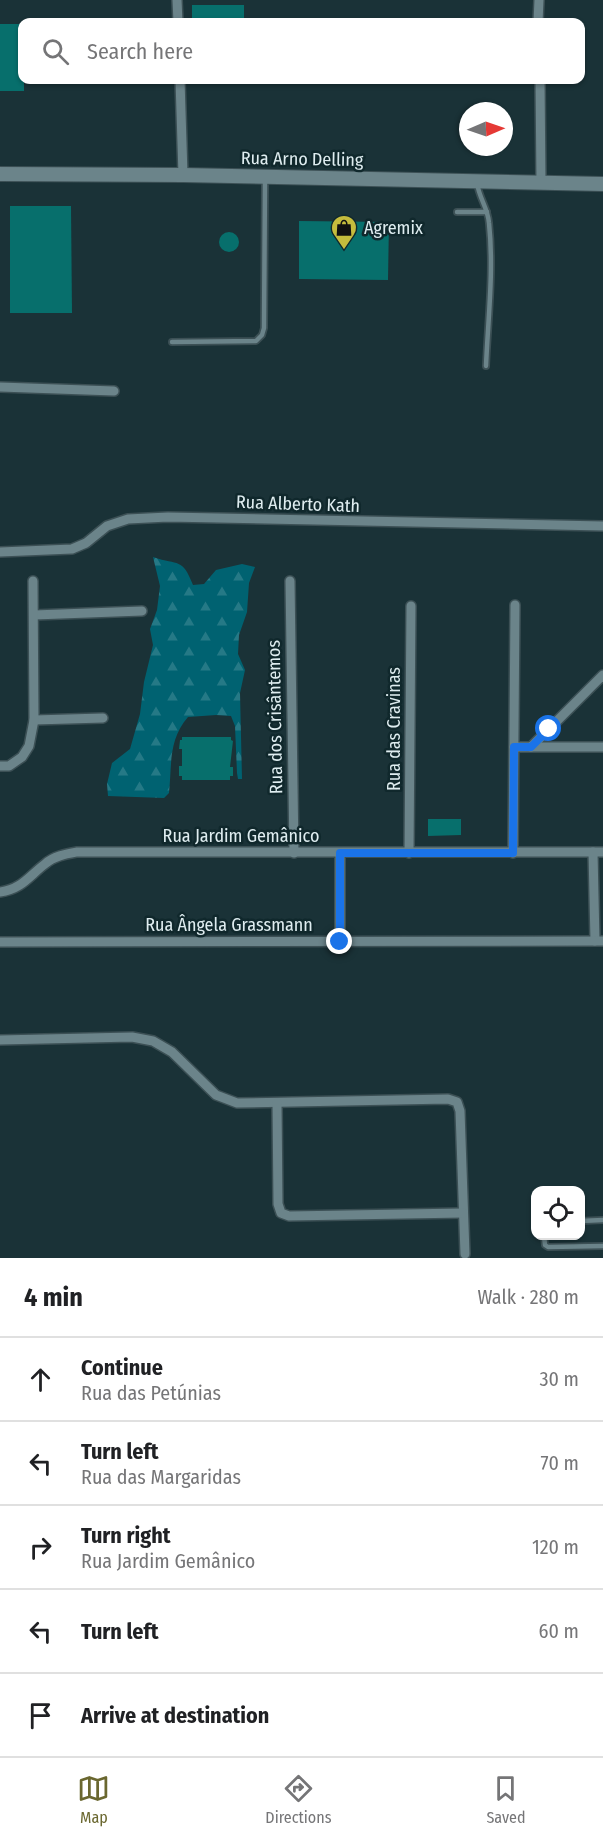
<!DOCTYPE html>
<meta charset="utf-8">
<style>
body{margin:0;font-family:"Fira Sans Condensed",sans-serif;background:#f6f6f6;color:#202124}
.controls{position:absolute;right:18px;bottom:18px;display:grid;overflow:hidden;border-radius:12px;box-shadow:0 2px 4px #0004}
.controls button{width:54px;height:54px;display:grid;place-items:center;padding:0;border:0;border-bottom:2px solid #e0e0e0;background:#fff;color:#202124;font:30px sans-serif}
.compass{position:absolute;left:459px;top:102px;width:54px;height:54px;border-radius:50%;background:#fff;box-shadow:0 2px 4px #0004;rotate:88deg}
.stop{position:absolute;width:18px;height:18px;margin:-14px;border:4px solid #1a73e8;border-radius:50%;background:#fff}
.stop.end{background:#1a73e8;border-color:#fff;box-shadow:0 2px 6px #0008}
.list{margin:0;padding:0;list-style:none}
h2{display:flex;justify-content:space-between;align-items:center;height:78px;margin:0;padding:0 24px;font-size:26px}
h2 small{font-size:20px;font-weight:400;color:#757577}
.list li{display:grid;grid-template-columns:39px 1fr auto;gap:18px;align-items:center;box-sizing:border-box;height:84px;padding:0 24px;border-top:2px solid #e0e0e0}
.list b{display:block;font-size:22px;white-space:nowrap}
.list p{margin:0;font-size:20px;white-space:nowrap;color:#757577}
.list em{font-size:20px;font-style:normal;color:#757577}
.icon{flex:none;width:33px;height:33px;fill:none;stroke:currentColor;stroke-width:2;stroke-linecap:round;stroke-linejoin:round}
.map{position:relative;flex:none;width:603px;height:1258px;overflow:hidden}
.search{position:absolute;background:#fff;box-shadow:0 2px 4px #0004;left:18px;right:18px;top:18px;height:66px;display:flex;align-items:center;gap:15px;box-sizing:border-box;padding:0 21px;border-radius:12px;color:#757577;font-size:22px}
.sheet{height:498px;background:#fff}
nav{display:flex;justify-content:space-around;align-items:center;box-sizing:border-box;height:84px;border-top:2px solid #e0e0e0;background:#fff;font-size:16px;color:#757577}
nav a{display:grid;justify-items:center;gap:3px}
nav .on{color:#6a672f}
.map>svg:first-child{display:block}
.forest{fill:url(#forest-firs)}
.building{fill:#076f6c}
.lines{fill:none;stroke-linecap:round;stroke-linejoin:round}
.lane-casing{stroke:#3c5055;stroke-width:8}
.street-casing{stroke:#3c5055;stroke-width:12}
.secondary-casing{stroke:#3c5055;stroke-width:16}
.lane{stroke:#6b848a;stroke-width:4.5}
.street{stroke:#6b848a;stroke-width:9}
.secondary{stroke:#6b848a;stroke-width:14}
.route{stroke:#1a73e8;stroke-width:8}
.labels{text-anchor:middle;dominant-baseline:central;stroke-width:5;stroke-linejoin:round;paint-order:stroke}
.street-label{font-size:18px;fill:#dfedf0;stroke:#10282c}
.poi-label{font-size:18px;fill:#dfedf0;stroke:#10282c;text-anchor:start}
</style>
<div class="map">
<svg width="603" height="1258" viewBox="0 0 603 1258">
<defs>
<pattern id="forest-firs" width="22" height="20" patternUnits="userSpaceOnUse" patternTransform="scale(1.5)"><rect width="22" height="20" fill="#006271"/><path d="M5 1l3.5 6h-7zM16 11l3.5 6h-7z" fill="#257986"/></pattern>
</defs>
<rect width="100%" height="100%" fill="#1a3237"/>
<path class="forest" d="M 153,557 C 179,566 182,557 193,585 L 204,584 L 216,570 L 242,564 L 255,567 L 249,583 L 247,612 L 239,635 L 238,654 L 245,670 L 240,693 L 242,779 L 238,779 L 237,773 L 235,726 L 231,716 L 216,715 L 188,717 C 168,740 172,765 169,793 L 164,798 L 108,796 L 107,784 L 112,763 L 130,749 L 140,714 L 144,682 L 153,645 L 150,629 L 157,610 L 160,586 Z"/>
<g class="building">
<rect x="192" y="5" width="52" height="17"/>
<path d="M 0,24 L 22,24 L 22,80 L 24,80 L 24,91 L 0,91 Z"/>
<path d="M 10,206 L 71,206 L 72,313 L 10,313 Z"/>
<path d="M 299,221 L 389,222 L 388,280 L 299,279 Z"/>
<circle cx="229" cy="242" r="10"/>
<path d="M 182,737 L 231,737 L 231,740 L 233,741 L 230,767 L 233,767 L 233,776 L 230,776 L 230,780 L 182,780 L 182,776 L 179,776 L 179,766 L 182,766 L 182,749 L 179,749 L 180,740 L 182,740 Z"/>
<path d="M 428,819 L 461,819 L 461,835 L 428,836 Z"/>
</g>
<g class="lines">
<defs>
<g id="lane">
<path d="M 477,183 C 479,198 488,208 489,223 C 494,270 488,319 486,366"/>
<path d="M 457,212 L 487,212"/>
<path d="M 172,342 L 256,341 L 262,335 L 264,328 L 265,180"/>
<path d="M 580,1221 L 603,1220"/>
<path d="M 544,1236 L 545,1245 L 548,1247 L 603,1246"/>
</g>
<g id="street">
<path d="M 177,0 L 178,22"/>
<path d="M 538,22 L 539,0"/>
<path d="M 180,80 L 183,175"/>
<path d="M 540,80 L 541,182"/>
<path d="M 0,387 L 114,391"/>
<path d="M 0,552 L 72,549 L 86,543 L 107,526 L 128,519 L 168,517 L 603,526"/>
<path d="M 290,581 L 294,853"/>
<path d="M 34,615 L 142,611"/>
<path d="M 34,720 L 103,718"/>
<path d="M 514,747 L 603,747"/>
<path d="M 531,747 L 603,675"/>
<path d="M 0,766 L 9,766 L 22,757 L 29,746 L 34,720 L 33,581"/>
<path d="M 593,852 L 595,941"/>
<path d="M 409,853 L 411,606"/>
<path d="M 513,853 L 515,605"/>
<path d="M 0,892 C 22,889 29,876 45,864 C 54,856 66,854 77,852 L 603,852"/>
<path d="M 0,942 L 603,941"/>
<path d="M 340,942 L 340,853"/>
<path d="M 0,1040 L 132,1037 L 153,1041 L 172,1052 L 216,1095 L 237,1103 L 448,1099 L 457,1102 L 460,1111 L 465,1254"/>
<path d="M 277,1103 L 278,1204 L 281,1213 L 289,1216 L 463,1213"/>
</g>
<path id="secondary" d="M 0,174 L 183,175 L 603,184"/>
</defs>
<use href="#lane" class="lane-casing"/>
<use href="#street" class="street-casing"/>
<use href="#secondary" class="secondary-casing"/>
<use href="#lane" class="lane"/>
<use href="#street" class="street"/>
<use href="#secondary" class="secondary"/>
</g>
<g class="lines">
<path class="route" d="M 340,942 L 340,853 L 513,853 L 514,747 L 531,747 L 549,729"/>
</g>
<defs>
<symbol id="shop-pin" viewBox="-11 -11 22 30"><path d="M0 17L-7.5 6A9.5 9.5 0 1 1 7.5 6Z" fill="#c5bc3d" stroke="#10282c"/><path d="M-5-2.5h2.3a2.7 3.5 0 0 1 5.4 0H5L5.5 6h-11ZM-1.5-2.5h3a1.5 2.3 0 0 0-3 0Z" fill="#111"/></symbol>
</defs>
<g fill-rule="evenodd">
<use href="#shop-pin" x="329" y="213" width="30" height="40"/>
</g>
<g class="labels">
<g class="street-label">
<text transform="translate(302 159) rotate(1)">Rua Arno Delling</text>
<text transform="translate(298 504) rotate(2)">Rua Alberto Kath</text>
<text transform="translate(275 717) rotate(-91)">Rua dos Crisântemos</text>
<text transform="translate(394 729) rotate(-90)">Rua das Cravinas</text>
<text x="241" y="836">Rua Jardim Gemânico</text>
<text x="229" y="925">Rua Ângela Grassmann</text>
</g>
<g class="poi-label">
<text x="364" y="228">Agremix</text>
</g>
</g>
</svg>
<div class="controls">
<button><svg class="icon" aria-label="locate" viewBox="0 0 24 24"><circle cx="12" cy="12" r="6"/><path d="M12 2v4M12 18v4M2 12h4M18 12h4"/></svg></button>
</div>
<svg class="compass" viewBox="-18 -18 36 36"><path d="M0-13l5 13h-10z" fill="#e53935"/><path d="M0 13l5-13h-10z" fill="#757577"/></svg>
<div class="stop" style="left:549px;top:729px"></div>
<div class="stop end" style="left:340px;top:942px"></div>
<div class="search"><svg class="icon" aria-label="search" viewBox="0 0 24 24"><circle cx="10" cy="10" r="6"/><path d="M15 15l6 6"/></svg>Search here</div>
</div>
<section class="sheet">
<h2>4 min<small>Walk · 280 m</small></h2>
<ul class="list">
<li><svg class="icon" aria-label="ahead" viewBox="0 0 24 24"><path d="M12 20V5M6 11l6-6 6 6"/></svg><div><b>Continue</b><p>Rua das Petúnias</p></div><em>30 m</em></li>
<li><svg class="icon" aria-label="left" viewBox="0 0 24 24"><path d="M17 20v-9H6M10 6l-5 5 5 5"/></svg><div><b>Turn left</b><p>Rua das Margaridas</p></div><em>70 m</em></li>
<li><svg class="icon" aria-label="right" viewBox="0 0 24 24"><path d="M7 20v-9h11M14 6l5 5-5 5"/></svg><div><b>Turn right</b><p>Rua Jardim Gemânico</p></div><em>120 m</em></li>
<li><svg class="icon" aria-label="left" viewBox="0 0 24 24"><path d="M17 20v-9H6M10 6l-5 5 5 5"/></svg><div><b>Turn left</b></div><em>60 m</em></li>
<li><svg class="icon" aria-label="arrive" viewBox="0 0 24 24"><path d="M6 21V4h12l-3 4 3 4H6"/></svg><div><b>Arrive at destination</b></div></li>
</ul>
</section>
<nav>
<a class="on"><svg class="icon" aria-label="map" viewBox="0 0 24 24"><path d="M3 6l6-2 6 2 6-2v14l-6 2-6-2-6 2zM9 4v14M15 6v14"/></svg>Map</a>
<a><svg class="icon" aria-label="directions" viewBox="0 0 24 24"><path d="M12 3l9 9-9 9-9-9zM9 14v-3h6M13 9l2 2-2 2"/></svg>Directions</a>
<a><svg class="icon" aria-label="saved" viewBox="0 0 24 24"><path d="M7 4h10v16l-5-4-5 4z"/></svg>Saved</a>
</nav>
